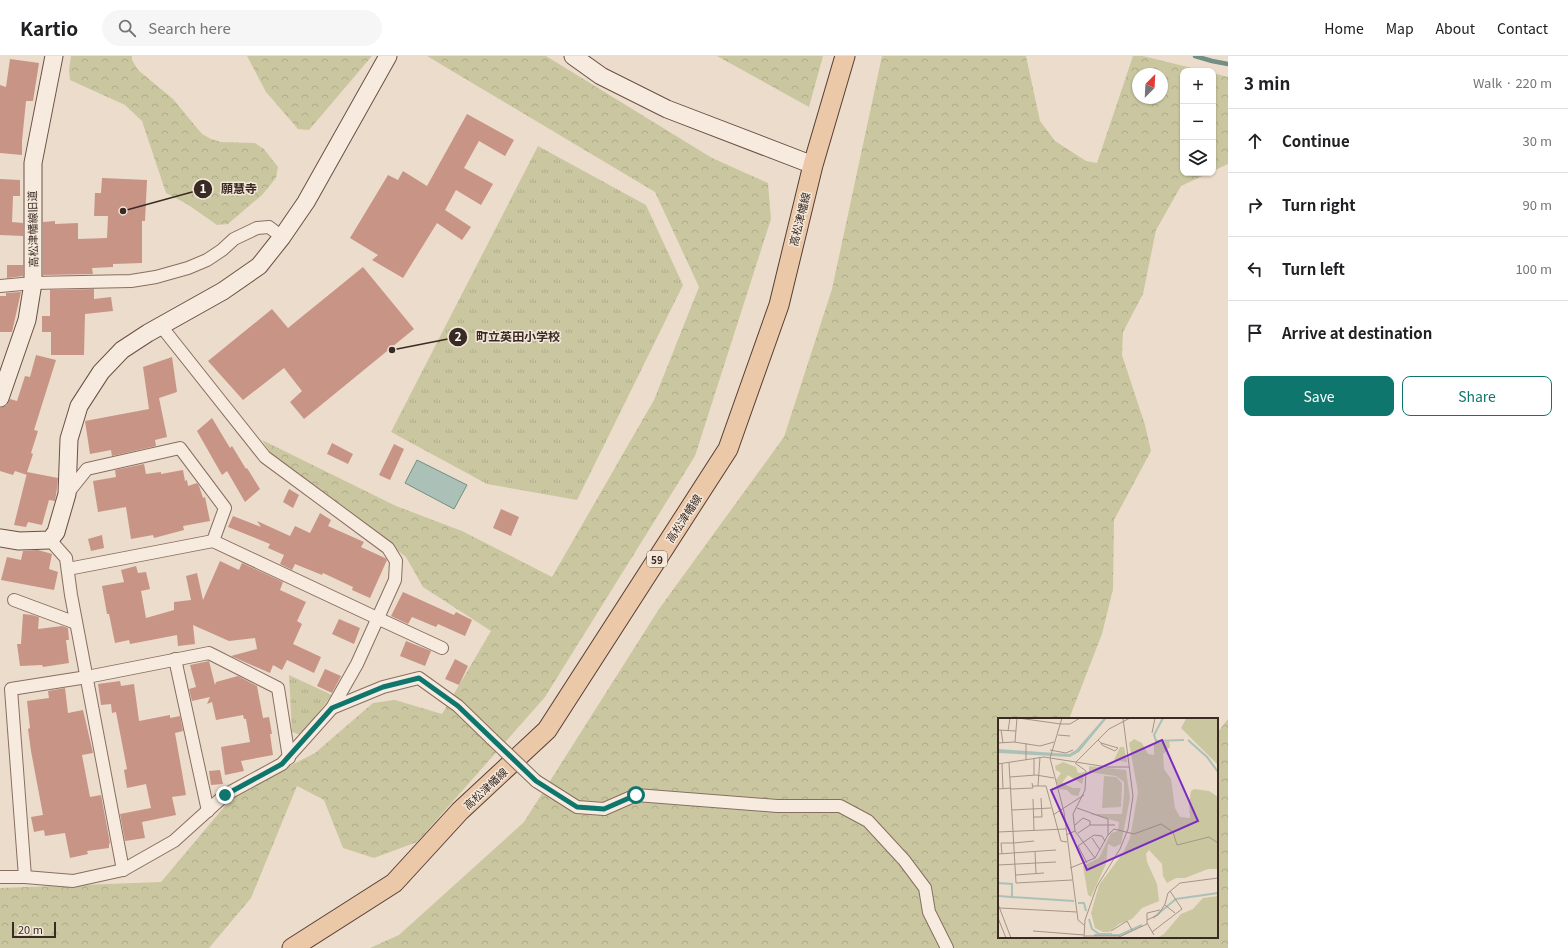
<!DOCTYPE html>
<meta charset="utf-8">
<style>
body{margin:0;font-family:Georgia,"Noto Sans JP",serif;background:#f6f6f6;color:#202124}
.controls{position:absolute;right:12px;top:12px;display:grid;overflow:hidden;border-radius:8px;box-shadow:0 1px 3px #0004}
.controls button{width:36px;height:36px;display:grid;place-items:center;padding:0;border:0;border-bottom:1px solid #e0e0e0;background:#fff;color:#202124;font:20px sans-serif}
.compass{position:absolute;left:1132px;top:12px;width:36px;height:36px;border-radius:50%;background:#fff;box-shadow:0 1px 3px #0004;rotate:24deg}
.scale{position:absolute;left:12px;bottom:10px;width:44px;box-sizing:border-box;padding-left:4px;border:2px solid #3a2a23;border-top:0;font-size:11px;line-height:14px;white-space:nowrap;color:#3a2a23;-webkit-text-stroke:3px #f4e8db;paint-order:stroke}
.stop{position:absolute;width:12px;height:12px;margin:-9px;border:3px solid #0f766e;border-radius:50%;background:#fff}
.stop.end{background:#0f766e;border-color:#fff;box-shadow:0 1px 4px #0008}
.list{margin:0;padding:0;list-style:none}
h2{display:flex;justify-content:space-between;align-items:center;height:52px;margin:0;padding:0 16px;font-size:17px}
h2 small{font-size:13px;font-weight:400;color:#757577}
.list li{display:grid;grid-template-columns:26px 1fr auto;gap:12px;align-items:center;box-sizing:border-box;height:64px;padding:0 16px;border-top:1px solid #e0e0e0}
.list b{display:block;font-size:15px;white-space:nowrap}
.list em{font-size:13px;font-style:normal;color:#757577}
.actions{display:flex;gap:8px;padding:12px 16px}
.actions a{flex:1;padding:9px 0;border:1px solid #0f766e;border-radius:8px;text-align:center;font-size:14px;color:#0f766e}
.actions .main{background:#0f766e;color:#fff}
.icon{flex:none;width:22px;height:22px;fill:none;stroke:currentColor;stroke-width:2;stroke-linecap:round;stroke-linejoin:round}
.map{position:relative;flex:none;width:1228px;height:892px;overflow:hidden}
header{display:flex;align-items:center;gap:24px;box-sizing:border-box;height:56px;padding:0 20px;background:#fff;border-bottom:1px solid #e0e0e0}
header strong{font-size:19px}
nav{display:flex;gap:22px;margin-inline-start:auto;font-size:14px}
.search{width:280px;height:36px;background:#f6f6f6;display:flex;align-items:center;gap:10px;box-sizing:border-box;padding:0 14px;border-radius:22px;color:#757577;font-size:15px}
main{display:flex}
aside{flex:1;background:#fff}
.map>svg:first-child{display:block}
.forest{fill:url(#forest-crowns);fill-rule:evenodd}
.park{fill:url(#park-tufts)}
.water{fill:#abc1b7;stroke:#728f83}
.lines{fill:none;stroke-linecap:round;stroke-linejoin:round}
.stream{stroke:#728f83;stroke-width:4.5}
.building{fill:#c79485}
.street-casing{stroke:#886e61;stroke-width:14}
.secondary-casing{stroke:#6a5043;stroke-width:19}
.primary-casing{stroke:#573e34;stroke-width:21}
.street{stroke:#f7ebdf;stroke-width:12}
.secondary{stroke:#f7ebdf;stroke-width:17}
.primary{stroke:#ebc9a8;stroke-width:19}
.street-bridge-casing{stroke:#886e61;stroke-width:14;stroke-linecap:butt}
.street-bridge{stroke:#f7ebdf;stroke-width:12}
.route{stroke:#0f766e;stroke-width:5}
.labels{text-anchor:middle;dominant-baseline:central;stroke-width:3;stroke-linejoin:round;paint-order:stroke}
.shield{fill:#f4e8db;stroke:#72635a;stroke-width:1}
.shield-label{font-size:10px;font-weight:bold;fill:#3a2a23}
.street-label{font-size:11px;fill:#3a2a23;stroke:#f4e8db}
.inset-river{fill:none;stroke:#abc1b7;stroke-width:2}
.inset-road{fill:none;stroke:#a59588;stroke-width:1}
.view{fill:#7b2cbf;fill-opacity:0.15;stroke:#7b2cbf;stroke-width:2}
.inset-edge{fill:none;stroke:#3a2a23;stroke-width:2}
.leader{fill:none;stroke:#3a2a23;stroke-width:1.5}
.callout-dot{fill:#3a2a23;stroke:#f4e8db;stroke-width:1.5}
.mark-label{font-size:12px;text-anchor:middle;font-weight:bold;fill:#fff}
.callout-label{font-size:12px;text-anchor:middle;font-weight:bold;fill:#3a2a23;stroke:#f4e8db;stroke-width:3;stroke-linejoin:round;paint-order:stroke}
</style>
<header>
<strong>Kartio</strong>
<div class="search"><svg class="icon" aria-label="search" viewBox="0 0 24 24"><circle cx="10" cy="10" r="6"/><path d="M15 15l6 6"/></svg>Search here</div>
<nav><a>Home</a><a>Map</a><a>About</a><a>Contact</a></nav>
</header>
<main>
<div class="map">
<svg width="1228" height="892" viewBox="0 0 1228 892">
<defs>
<pattern id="forest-crowns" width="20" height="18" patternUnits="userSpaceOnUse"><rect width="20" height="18" fill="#cac7a0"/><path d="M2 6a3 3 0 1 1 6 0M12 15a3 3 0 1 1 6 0" fill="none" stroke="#aeab8a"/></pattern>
<pattern id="park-tufts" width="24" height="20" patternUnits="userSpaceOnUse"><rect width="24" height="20" fill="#cac7a0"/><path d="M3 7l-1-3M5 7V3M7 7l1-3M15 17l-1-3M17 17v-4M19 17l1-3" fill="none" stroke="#aeab8a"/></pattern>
</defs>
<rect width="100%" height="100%" fill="#ecdccc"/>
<g class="forest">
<path d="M 71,0 L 132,0 L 132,4 L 138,14 L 173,43 L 202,78 L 211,83 L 221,86 L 255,87 L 264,93 L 278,111 L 276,122 L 262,139 L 228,168 L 217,169 L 187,148 L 166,137 L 142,65 L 125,49 L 70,24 L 69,14 Z"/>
<path d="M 247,0 L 372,0 L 309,74 L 298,73 L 266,36 Z"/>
<path d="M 427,0 L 546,0 L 712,102 L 768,127 L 771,163 L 695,400 L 545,641 L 417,786 L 374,802 L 343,792 L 324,744 L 297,730 L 251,842 L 209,892 L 0,892 L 0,832 L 161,826 L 235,738 L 315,697 L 373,647 L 395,644 L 442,658 L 491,575 L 423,531 L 406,501 L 271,398 L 262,384 L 396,450 L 462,475 L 552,521 L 654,344 L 699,231 L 655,136 Z"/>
<path d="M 717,0 L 823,0 L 809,51 Z"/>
<path d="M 882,0 L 1026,0 L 1040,65 L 1055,85 L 1086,105 L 1097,107 L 1133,0 L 1143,0 L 1204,15 L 1183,15 L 1183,117 L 1209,117 L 1181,130 L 1156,174 L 1143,238 L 1123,276 L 1122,299 L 1145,369 L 1151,395 L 1114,464 L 1113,533 L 1102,578 L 1069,663 L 999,663 L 999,881 L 1217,881 L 1217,677 L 1228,663 L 1228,892 L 370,892 L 399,879 L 524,766 L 659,553 L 784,381 L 832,233 ZM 1138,18 L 1162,18 L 1162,42 L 1138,42 Z"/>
<path d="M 1213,17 L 1228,21 L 1228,108 L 1213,115 Z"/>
</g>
<g class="park">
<path d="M 538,90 L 646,149 L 683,229 L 577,444 L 487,428 L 391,376 Z"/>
<path d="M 289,619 L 332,639 L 301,679 L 292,676 Z"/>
</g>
<path class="water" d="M 417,404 L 467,429 L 454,453 L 405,427 Z"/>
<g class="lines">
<path class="stream" d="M 1195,0 L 1212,5 L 1228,8"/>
</g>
<g class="building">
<path d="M 10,3 L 39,7 L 33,45 L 26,45 L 22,85 L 22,99 L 0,97 L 0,29 L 6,31 Z"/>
<path d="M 467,58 L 514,84 L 505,100 L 479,85 L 464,112 L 493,128 L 481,149 L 456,134 L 445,154 L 471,171 L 462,184 L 437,167 L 403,222 L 372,204 L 378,199 L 350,182 L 388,119 L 398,124 L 403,115 L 427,130 Z"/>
<path d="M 102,122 L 147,124 L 145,165 L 142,165 L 142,207 L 113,208 L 113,211 L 92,212 L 93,218 L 43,219 L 43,166 L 55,165 L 55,168 L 78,167 L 78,183 L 107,182 L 108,160 L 94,160 L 95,137 L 101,137 Z"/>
<path d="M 0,123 L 20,124 L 20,140 L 13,140 L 12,166 L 23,167 L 23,180 L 0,179 Z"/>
<path d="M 7,209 L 23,209 L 23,220 L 7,222 Z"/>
<path d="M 363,211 L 414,273 L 304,363 L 290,346 L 302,335 L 284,312 L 243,344 L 208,305 L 272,253 L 288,272 Z"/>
<path d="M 94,233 L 94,243 L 111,241 L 113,255 L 85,258 L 84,299 L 51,299 L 51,276 L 42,276 L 42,260 L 50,260 L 50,234 Z"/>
<path d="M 21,236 L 12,276 L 0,276 L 0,240 L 6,240 L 6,237 Z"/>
<path d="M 36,299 L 56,304 L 34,374 L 38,375 L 31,397 L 33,398 L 27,416 L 58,422 L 57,432 L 55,445 L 49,444 L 42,469 L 28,466 L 26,471 L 14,469 L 27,417 L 27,419 L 15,415 L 13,419 L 0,415 L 0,352 L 7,349 L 10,343 L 17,345 L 25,320 L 30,321 Z"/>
<path d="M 172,301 L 177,336 L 159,342 L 167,381 L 155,384 L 156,390 L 112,400 L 111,394 L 90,398 L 85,365 L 149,353 L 143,311 Z"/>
<path d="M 212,362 L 230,392 L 232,390 L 246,413 L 247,412 L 260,433 L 245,446 L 227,415 L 222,419 L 197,375 Z"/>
<path d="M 332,387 L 353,398 L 348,408 L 327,398 Z"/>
<path d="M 394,388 L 404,393 L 390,424 L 379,419 Z"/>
<path d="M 144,408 L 146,418 L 161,416 L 161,418 L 183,414 L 185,425 L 187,424 L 188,430 L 197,427 L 199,430 L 203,442 L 205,441 L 210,465 L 183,470 L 184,474 L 154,482 L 153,479 L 131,483 L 126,451 L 98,456 L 93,425 L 116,421 L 115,414 Z"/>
<path d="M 289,433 L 299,439 L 293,452 L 283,446 Z"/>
<path d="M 501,453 L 519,461 L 511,480 L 493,472 Z"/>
<path d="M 320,457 L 331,464 L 328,470 L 364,486 L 361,491 L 385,502 L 387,504 L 370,542 L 352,534 L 353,531 L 323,517 L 322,519 L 295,508 L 292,514 L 280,508 L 284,499 L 268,492 L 270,488 L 228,471 L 233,460 L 261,471 L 257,465 L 290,480 L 295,470 L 310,477 Z"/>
<path d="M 102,479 L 104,492 L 91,495 L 88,483 Z"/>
<path d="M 38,494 L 52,498 L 49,513 L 58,516 L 54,534 L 1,524 L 7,501 L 21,504 L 23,495 Z"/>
<path d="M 220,505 L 239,514 L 242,507 L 283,526 L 280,534 L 306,546 L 297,565 L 302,568 L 293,588 L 321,601 L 314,617 L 287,604 L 282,614 L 273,609 L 270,617 L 231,600 L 257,593 L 255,582 L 229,585 L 193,569 L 195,588 L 178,590 L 177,579 L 130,588 L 129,584 L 115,587 L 109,558 L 107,558 L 102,530 L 124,526 L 121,514 L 136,510 L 138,517 L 146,516 L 150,533 L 141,535 L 146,562 L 174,554 L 174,546 L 191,544 L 186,520 L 197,517 L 203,544 Z"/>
<path d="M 403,536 L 454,559 L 456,556 L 472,564 L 465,580 L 438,568 L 436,571 L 412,561 L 408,568 L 391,560 Z"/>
<path d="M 23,558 L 32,559 L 39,561 L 38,573 L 62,570 L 68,572 L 69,584 L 66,584 L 69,607 L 43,611 L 42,609 L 20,610 L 17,588 L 21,588 Z"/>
<path d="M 339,563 L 360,572 L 354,588 L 332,578 Z"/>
<path d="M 406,585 L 431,595 L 425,610 L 400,600 Z"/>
<path d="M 455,603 L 468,610 L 459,629 L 445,623 Z"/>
<path d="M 209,605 L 215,629 L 216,626 L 238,620 L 257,630 L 263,662 L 269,661 L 272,678 L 270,678 L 273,699 L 241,705 L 244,715 L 225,719 L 221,691 L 250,686 L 246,663 L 244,663 L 243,659 L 216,664 L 212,646 L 207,648 L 210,641 L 192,645 L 189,633 L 196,631 L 190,609 Z"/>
<path d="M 325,613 L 341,620 L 332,637 L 317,630 Z"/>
<path d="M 120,625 L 121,630 L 134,628 L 139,665 L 170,659 L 170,662 L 180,660 L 183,675 L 175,677 L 186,739 L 172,741 L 176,759 L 142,766 L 145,782 L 125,785 L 120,758 L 151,752 L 146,728 L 127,732 L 124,714 L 127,713 L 116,656 L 112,657 L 111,648 L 101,649 L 98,628 Z"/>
<path d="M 65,632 L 68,657 L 83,654 L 93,697 L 82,699 L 90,741 L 101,739 L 110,787 L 109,788 L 109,792 L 87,795 L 88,798 L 70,802 L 65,777 L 45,780 L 44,774 L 34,776 L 31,761 L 43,759 L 31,695 L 28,673 L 30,672 L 27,645 L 49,642 L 48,635 Z"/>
<path d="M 220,714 L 223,728 L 211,729 L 209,715 Z"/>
</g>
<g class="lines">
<defs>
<g id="street">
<path d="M 0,230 L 33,227 L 131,225 L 156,221 L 188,212 L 207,204 L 222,194 L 234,183 L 257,172 L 269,171 L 282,181"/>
<path d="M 161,270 L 265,401 L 388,492 L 396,505 L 395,524 L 357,608 L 332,652"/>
<path d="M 67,438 L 87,413 L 180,392 L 225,452 L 213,485 L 377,562 L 442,592"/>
<path d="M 50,484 L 66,502 L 71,539 L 123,814"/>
<path d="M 68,513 L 213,485"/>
<path d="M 14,544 L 76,567"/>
<path d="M 175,603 L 208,755"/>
<path d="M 536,725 L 577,751 L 604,753 L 636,739 L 777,750 L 840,750 L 868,765 L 904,804 L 925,832 L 929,856 L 947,892"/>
<path d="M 0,821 L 25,821 L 73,825 L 123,814 L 174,785 L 225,739 L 282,708 L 332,652 L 383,631 L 419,622 L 458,650 L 492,683"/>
<path d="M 25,821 L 11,633 L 87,621 L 209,597 L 278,632 L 289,702"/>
</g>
<g id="secondary">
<path d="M 573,0 L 601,20 L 667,53 L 813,109"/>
<path d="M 0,342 L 27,264 L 33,227 L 33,107 L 54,0"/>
<path d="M 0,482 L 19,485 L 50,484 L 56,476 L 67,438 L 69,383 L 79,350 L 101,316 L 122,294 L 148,277 L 223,235 L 259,210 L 282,181 L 306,146 L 388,0"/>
</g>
<path id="primary" d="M 292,892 L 394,827 L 460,755 L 547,674 L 728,393 L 779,249 L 813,109 L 845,0"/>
</defs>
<use href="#street" class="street-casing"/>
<use href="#secondary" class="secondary-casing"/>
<use href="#primary" class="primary-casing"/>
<use href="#street" class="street"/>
<use href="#secondary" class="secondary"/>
<use href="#primary" class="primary"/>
<defs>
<path id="street-bridge" d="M 492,683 L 536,725"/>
</defs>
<use href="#street-bridge" class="street-bridge-casing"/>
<use href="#street-bridge" class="street-bridge"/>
</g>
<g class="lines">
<path class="route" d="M 225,739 L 282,708 L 332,652 L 383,631 L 419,622 L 458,650 L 536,725 L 577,751 L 604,753 L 636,739"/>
</g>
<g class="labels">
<rect class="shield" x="647" y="495" width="20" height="16" rx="3"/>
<g class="shield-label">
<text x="657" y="503">59</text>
</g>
<g class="street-label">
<text transform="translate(799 163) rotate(-76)">高松津幡線</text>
<text transform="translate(32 173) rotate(-91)">高松津幡線旧道</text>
<text transform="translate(683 462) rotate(-57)">高松津幡線</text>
<text transform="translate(485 732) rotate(-43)">高松津幡線</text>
</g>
</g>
<g transform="translate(998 662)">
<rect width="220" height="220" fill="#ecdccc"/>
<path d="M 220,0 L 220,47 L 183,10 L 188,1 ZM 136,21 L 144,25 L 150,36 L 156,37 L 156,26 L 171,23 L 172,29 L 165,36 L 166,51 L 173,61 L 177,90 L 182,99 L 192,100 L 191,84 L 193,73 L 196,71 L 211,73 L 220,79 L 220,151 L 210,151 L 187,160 L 178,160 L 169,165 L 165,158 L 164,146 L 151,132 L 148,136 L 149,144 L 159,166 L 161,183 L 144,190 L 134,201 L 121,206 L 111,214 L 105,214 L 97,210 L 93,195 L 101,167 L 125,135 L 132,120 L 140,74 L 131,25 ZM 122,29 L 126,29 L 129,44 L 116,42 ZM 65,44 L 78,49 L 80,55 L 87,54 L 84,66 L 70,57 L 64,65 L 75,70 L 83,70 L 80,78 L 74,77 L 69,72 L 61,71 L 58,62 L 63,55 L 58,52 L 57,48 ZM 91,48 L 128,52 L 132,80 L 123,126 L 116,129 L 110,126 L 108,146 L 93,179 L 90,177 L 85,148 L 101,140 L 113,115 L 120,113 L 121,104 L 92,96 L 124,96 L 126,76 L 126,64 L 118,58 L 91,54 ZM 220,178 L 220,220 L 159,220 L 166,216 L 183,196 L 195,191 L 205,180 Z" fill="#cac7a0"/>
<path d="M 106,58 L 118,59 L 124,65 L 123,89 L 104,90 Z" fill="#cac7a0"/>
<path d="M 106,0 L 109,0 L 81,34 L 72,39 L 0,35 L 0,31 L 71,36 L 78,32 Z" fill="#abc1b7"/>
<path class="inset-river" d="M 165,0 L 156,17 L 158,23 L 186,22M 190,22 L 209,39 L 220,54M 0,165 L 14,166 L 14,179 L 76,183M 1,178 L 13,179M 80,185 L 86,185 L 88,193M 155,200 L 178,181 L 220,175M 91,201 L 94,211 L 101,216 L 114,216M 96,217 L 122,217 L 144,207"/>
<path class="inset-road" d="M 20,0 L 63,6 L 72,6 L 82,0M 64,0 L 52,40 L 66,94 L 80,202 L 86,207M 0,12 L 18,13M 3,12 L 5,25M 10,13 L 12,0M 154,15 L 157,0M 60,17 L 72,18M 100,22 L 103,25 L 104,27 L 106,28 L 117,33 L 120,30 L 103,25M 17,24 L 19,0M 0,25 L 16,24 L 42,28 L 56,24M 52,32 L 68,35 L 75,32M 36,41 L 36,57M 28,42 L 28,25M 78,44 L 111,11 L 132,0M 11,45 L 18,165 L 74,162M 0,46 L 46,39 L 109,49 L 131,49M 4,46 L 5,71M 12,59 L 38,57 L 56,60M 35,68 L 48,68 L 63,123 L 69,124M 40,68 L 42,39M 0,71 L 13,70M 13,71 L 35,70 L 34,65M 35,81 L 36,112M 79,90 L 110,101 L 110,117M 14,92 L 53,90M 55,97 L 86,77M 35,99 L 44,99 L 43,80M 77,107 L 85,100 L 92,103 L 92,107 L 117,107M 77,113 L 97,140M 0,114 L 68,111M 80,115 L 92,107M 68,117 L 77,113 L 75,96 L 87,72 L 88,53 L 77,45M 94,120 L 102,132M 16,125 L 36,123M 37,134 L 38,156M 0,136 L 58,132M 4,136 L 3,125 L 16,125M 89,145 L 80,128 L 96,117 L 104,118 L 107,123M 0,147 L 58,144M 72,150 L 97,140 L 110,117 L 116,111 L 136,116 L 163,106 L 175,114 L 179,127 L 211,119 L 220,125M 18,157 L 46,155M 0,186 L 13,220M 167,187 L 177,195M 2,190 L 79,194M 0,200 L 8,220M 149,202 L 149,195 L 162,192M 149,205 L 156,217M 35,213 L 86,217M 113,213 L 129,203 L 134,212M 154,214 L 184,191 L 172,173M 87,218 L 122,218M 86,220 L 87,202 L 99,168 L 122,131 L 130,111 L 135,78 L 125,0M 119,220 L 149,206 L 149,202 L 160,197 L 167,186 L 170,175 L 182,165 L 220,160"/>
<path class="view" d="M 164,22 L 200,103 L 89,152 L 53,72 Z"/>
<rect width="220" height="220" class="inset-edge"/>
</g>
<path class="leader" d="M123 155L203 133M392 294L458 281"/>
<g class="callout-dot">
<circle cx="123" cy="155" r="4"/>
<circle cx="392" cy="294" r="4"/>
<circle cx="203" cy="133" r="10"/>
<circle cx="458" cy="281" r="10"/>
</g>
<g class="mark-label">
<text x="203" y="137">1</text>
<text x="458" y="285">2</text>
</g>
<g class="callout-label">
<text x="239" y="137">願慧寺</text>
<text x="518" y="285">町立英田小学校</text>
</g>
</svg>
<div class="controls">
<button>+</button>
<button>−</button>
<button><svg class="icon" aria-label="layers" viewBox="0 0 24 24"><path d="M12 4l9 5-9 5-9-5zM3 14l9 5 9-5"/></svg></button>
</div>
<svg class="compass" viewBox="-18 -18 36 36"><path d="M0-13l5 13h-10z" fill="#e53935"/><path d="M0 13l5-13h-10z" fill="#757577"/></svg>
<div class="scale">20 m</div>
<div class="stop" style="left:636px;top:739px"></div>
<div class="stop end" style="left:225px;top:739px"></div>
</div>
<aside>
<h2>3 min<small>Walk · 220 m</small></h2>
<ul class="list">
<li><svg class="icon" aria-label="ahead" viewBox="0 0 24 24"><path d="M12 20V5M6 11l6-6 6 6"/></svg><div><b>Continue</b></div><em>30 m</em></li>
<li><svg class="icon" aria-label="right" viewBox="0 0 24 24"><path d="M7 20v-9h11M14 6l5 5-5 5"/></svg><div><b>Turn right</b></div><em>90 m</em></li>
<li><svg class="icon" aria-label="left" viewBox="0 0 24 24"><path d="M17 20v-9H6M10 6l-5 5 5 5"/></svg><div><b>Turn left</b></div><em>100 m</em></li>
<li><svg class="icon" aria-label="arrive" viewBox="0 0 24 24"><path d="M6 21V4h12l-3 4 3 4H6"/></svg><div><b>Arrive at destination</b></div></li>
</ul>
<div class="actions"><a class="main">Save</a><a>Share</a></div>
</aside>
</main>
